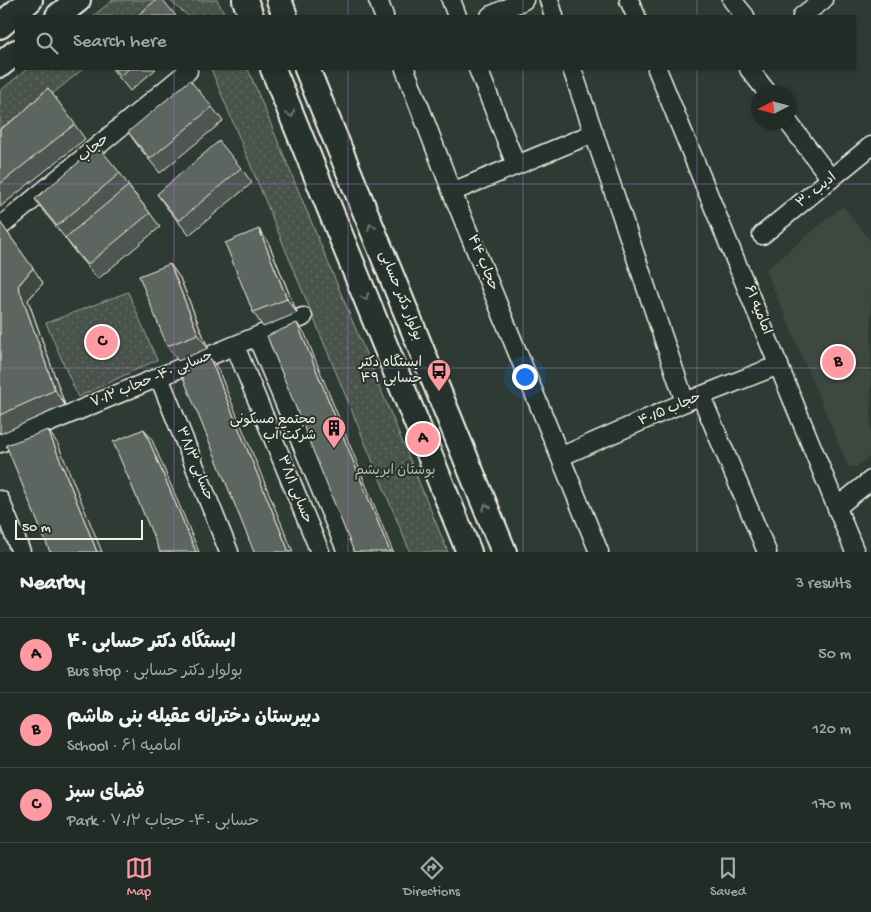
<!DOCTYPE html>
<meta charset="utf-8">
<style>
body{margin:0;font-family:"Gochi Hand","Playpen Sans Arabic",sans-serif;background:#2e3833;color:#f1f3f6}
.compass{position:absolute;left:751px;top:85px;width:45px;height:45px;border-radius:50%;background:#222c27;box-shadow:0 1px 4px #0004;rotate:264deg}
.scale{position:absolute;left:15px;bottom:12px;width:128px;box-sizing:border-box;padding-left:5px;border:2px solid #f4f1e8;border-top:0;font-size:14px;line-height:18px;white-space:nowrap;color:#f4f1e8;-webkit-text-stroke:4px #26332d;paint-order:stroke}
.you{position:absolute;left:524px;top:376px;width:18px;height:18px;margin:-12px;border:4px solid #fff;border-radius:50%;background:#1a73e8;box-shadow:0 0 0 8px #1a73e833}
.badge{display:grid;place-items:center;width:32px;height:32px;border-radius:50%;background:#ff9aa2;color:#111;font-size:16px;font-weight:700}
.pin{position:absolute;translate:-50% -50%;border:2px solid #fff;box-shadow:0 1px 5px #0006}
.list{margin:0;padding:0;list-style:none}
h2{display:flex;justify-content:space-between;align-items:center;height:65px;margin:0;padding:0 20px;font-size:21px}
h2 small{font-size:16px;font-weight:400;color:#a2a7a7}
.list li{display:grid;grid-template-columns:32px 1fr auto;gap:15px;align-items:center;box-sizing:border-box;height:75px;padding:0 20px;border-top:1px solid #3f4844}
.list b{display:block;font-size:19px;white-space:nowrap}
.list p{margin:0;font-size:16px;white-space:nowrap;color:#a2a7a7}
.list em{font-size:16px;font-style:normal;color:#a2a7a7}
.icon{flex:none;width:28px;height:28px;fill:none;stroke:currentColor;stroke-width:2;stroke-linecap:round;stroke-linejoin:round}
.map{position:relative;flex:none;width:871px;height:552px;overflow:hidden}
.search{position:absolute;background:#222c27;box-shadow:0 1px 4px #0004;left:15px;right:15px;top:15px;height:55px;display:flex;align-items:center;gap:12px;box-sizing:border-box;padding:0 18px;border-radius:0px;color:#a2a7a7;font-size:19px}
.sheet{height:290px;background:#222c27}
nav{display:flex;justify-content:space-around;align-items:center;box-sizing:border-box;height:70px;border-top:1px solid #3f4844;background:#222c27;font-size:14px;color:#a2a7a7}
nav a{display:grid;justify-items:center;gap:2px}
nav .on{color:#ff9aa2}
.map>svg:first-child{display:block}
.built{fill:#3c4841}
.park{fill:url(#park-dots);stroke:#9ea29a}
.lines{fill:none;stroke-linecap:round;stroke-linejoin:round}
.street-casing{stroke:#f4f1e8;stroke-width:21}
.secondary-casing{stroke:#f4f1e8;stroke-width:28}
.street{stroke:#26332d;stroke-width:18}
.secondary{stroke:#26332d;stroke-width:24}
.wall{fill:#4f5751;stroke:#f4f1e8}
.shaded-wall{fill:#404742;stroke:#f4f1e8}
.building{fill:#5c655e;stroke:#f4f1e8}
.oneway{stroke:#6e766e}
.grid{fill:none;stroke:#a571cd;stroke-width:1;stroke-opacity:0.55}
.labels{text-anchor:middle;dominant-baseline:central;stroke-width:4;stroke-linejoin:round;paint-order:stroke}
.street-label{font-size:14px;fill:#f4f1e8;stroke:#26332d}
.poi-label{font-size:14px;fill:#f4f1e8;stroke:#26332d;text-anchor:end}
.park-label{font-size:14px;fill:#b8b9b1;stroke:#26332d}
</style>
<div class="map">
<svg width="871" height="552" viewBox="0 0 871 552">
<defs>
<pattern id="park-dots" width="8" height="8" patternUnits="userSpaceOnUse" patternTransform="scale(1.25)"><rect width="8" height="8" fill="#48524c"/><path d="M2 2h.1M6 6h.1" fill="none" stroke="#636b66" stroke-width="1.8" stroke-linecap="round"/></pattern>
</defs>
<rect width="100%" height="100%" fill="#2e3b34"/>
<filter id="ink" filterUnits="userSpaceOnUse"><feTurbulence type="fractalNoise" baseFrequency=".02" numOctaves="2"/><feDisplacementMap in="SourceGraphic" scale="10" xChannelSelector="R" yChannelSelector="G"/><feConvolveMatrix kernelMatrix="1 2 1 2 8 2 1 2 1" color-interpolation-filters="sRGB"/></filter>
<g filter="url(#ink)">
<path class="built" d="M 843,206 L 871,242 L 871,455 L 856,467 L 848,466 L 766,270 Z"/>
<g class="park">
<path d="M 113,0 L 165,0 L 146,16 L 93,16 Z"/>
<path d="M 169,0 L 217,0 L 226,16 L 188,16 Z"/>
<path d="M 27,69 L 83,69 L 0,137 L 0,91 Z"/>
<path d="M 211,69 L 248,69 L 448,552 L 410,552 Z"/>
<path d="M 128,292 L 157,360 L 78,397 L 46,323 Z"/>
</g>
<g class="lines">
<defs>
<g id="street">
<path d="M 378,0 L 384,16"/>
<path d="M 451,0 L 457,16"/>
<path d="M 549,0 L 554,16"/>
<path d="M 629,0 L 636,16"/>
<path d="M 732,0 L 745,16"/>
<path d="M 490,16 L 524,0"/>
<path d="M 802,16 L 823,0"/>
<path d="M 405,69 L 452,192 L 599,552"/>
<path d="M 478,69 L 516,165"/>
<path d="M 572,69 L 685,402"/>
<path d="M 657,69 L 855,552"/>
<path d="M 749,69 L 767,92"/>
<path d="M 788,122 L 831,179"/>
<path d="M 452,192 L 594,133"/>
<path d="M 0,227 L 188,71"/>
<path d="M 762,235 L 871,146"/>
<path d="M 257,337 L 347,552"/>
<path d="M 235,346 L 320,552"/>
<path d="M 159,377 L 229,552"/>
<path d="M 701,396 L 767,552"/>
<path d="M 0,443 L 303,317"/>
<path d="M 562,456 L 685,402 L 779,365"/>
<path d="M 0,500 L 21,552"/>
<path d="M 837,507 L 871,480"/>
</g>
<g id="secondary">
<path d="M 245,0 L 251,16"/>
<path d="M 279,0 L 285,16"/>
<path d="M 58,16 L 78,0"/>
<path d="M 0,26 L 30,0"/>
<path d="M 0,65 L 16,52"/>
<path d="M 273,69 L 469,552"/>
<path d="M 307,69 L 504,552"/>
</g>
</defs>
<use href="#street" class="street-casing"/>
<use href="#secondary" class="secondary-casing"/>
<use href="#street" class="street"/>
<use href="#secondary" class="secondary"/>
</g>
<g class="wall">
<path d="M 112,69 L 156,69 L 130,91 Z"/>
<path d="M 48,88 L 85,139 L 0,207 L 0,129 L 19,116 Z"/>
<path d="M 212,107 L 223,121 L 160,173 L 138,146 L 128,132 Z"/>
<path d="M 241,168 L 252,183 L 189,235 L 167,208 L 157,194 Z"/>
<path d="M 120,173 L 130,188 L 150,213 L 160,227 L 98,279 L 75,252 L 65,238 L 45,213 L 35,199 Z"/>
<path d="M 0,222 L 43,283 L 28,300 L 65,405 L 0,434 Z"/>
<path d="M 269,244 L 297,313 L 263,327 L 253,312 Z"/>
<path d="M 170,264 L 180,278 L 208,348 L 178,361 L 167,346 Z"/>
</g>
<g class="shaded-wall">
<path d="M 259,229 L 269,244 L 297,313 L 287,299 Z"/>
<path d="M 170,264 L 180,278 L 208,348 L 198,334 Z"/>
<path d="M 33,268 L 43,283 L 28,300 L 65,405 L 55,390 L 18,286 Z"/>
<path d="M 297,323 L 305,334 L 393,552 L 390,552 Z"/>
<path d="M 210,358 L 218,369 L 293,552 L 289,552 Z"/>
<path d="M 144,429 L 152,440 L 199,552 L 196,552 Z"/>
<path d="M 48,430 L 58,444 L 102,552 L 97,552 Z"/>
</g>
<g class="building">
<path d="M 156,0 L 163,0 L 176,16 L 137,16 Z"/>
<path d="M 114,69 L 129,69 L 120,76 Z"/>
<path d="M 190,80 L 212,107 L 150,159 L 128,132 Z"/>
<path d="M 48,88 L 75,124 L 0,184 L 0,129 L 19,116 Z"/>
<path d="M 219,141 L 241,168 L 179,221 L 157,194 Z"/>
<path d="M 98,146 L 120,173 L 57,226 L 35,199 Z"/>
<path d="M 128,186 L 150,213 L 87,265 L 65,238 Z"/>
<path d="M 0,222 L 33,268 L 18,286 L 55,390 L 0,415 Z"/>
<path d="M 259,229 L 287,299 L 253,312 L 225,243 Z"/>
<path d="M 170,264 L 198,334 L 167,346 L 139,276 Z"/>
<path d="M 297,323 L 390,552 L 354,552 L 267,336 Z"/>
<path d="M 210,358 L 289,552 L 254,552 L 180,370 Z"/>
<path d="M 144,429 L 196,552 L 160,552 L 113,442 Z"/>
<path d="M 48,430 L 97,552 L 50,552 L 6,445 Z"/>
</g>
<defs><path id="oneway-chevron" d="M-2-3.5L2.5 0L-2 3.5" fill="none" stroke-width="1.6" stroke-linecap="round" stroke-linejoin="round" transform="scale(1.25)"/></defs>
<g class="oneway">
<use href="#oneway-chevron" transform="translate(291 114) rotate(68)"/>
<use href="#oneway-chevron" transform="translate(371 227) rotate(-112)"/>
<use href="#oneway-chevron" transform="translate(365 297) rotate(68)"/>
<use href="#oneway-chevron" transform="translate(486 507) rotate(-112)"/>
</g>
</g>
<path class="grid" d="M 174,0 L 174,16M 348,0 L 348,16M 523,0 L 523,16M 697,0 L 697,16M 174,69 L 174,552M 348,69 L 348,552M 523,69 L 523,552M 697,69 L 697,552M 0,184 L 871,184M 0,368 L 871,368"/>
<defs>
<symbol id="bus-pin" viewBox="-11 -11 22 30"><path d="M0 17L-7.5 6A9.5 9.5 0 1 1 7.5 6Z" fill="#ff9aa2" stroke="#26332d"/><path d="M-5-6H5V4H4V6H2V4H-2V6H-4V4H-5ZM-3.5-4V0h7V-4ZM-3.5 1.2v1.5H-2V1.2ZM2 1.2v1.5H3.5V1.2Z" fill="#111"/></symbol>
<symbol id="building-pin" viewBox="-11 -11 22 30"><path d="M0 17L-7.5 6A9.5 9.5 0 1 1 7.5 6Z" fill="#ff9aa2" stroke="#26332d"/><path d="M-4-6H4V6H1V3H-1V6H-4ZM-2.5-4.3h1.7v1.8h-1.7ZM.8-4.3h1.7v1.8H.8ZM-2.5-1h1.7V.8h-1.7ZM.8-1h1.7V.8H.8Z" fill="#111"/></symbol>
</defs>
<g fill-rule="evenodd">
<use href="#bus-pin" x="425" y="357" width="28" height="38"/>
<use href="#building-pin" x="320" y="414" width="28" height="38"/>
</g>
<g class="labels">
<g class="street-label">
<text transform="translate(94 149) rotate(-40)">حجاب</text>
<text transform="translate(817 191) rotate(-39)">ادیب ۳۰</text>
<text transform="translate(482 263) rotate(67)">حجاب ۴۴</text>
<text transform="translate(400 296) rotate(68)">بولوار دکتر حسابی</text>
<text transform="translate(757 310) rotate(68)">امامیه ۶۱</text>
<text transform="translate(152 380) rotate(-22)">حسابی ۴۰- حجاب ۷۰/۲</text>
<text transform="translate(670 410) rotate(-23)">حجاب ۴۰/۵</text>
<text transform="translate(194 464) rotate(68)">حسابی ۳۸/۳</text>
<text transform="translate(294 490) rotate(68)">حسابی ۳۸/۱</text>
</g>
<g class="poi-label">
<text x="422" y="363">ایستگاه دکتر<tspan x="422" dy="16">حسابی ۴۹</tspan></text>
<text x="316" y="420">مجتمع مسکونی<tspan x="316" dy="16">شرکت آب</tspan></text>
</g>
<g class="park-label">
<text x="395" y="471">بوستان ابریشم</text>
</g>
</g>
</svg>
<svg class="compass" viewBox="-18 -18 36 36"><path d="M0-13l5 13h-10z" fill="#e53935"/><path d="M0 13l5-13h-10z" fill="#a2a7a7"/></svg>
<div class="scale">50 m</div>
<div class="you"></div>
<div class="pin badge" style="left:423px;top:439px">A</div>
<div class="pin badge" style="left:838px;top:362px">B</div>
<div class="pin badge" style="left:102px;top:342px">C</div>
<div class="search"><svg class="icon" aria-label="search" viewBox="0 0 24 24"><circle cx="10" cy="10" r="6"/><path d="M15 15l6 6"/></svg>Search here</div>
</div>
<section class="sheet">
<h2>Nearby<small>3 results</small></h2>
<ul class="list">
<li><span class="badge">A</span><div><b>ایستگاه دکتر حسابی ۴۰</b><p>Bus stop · بولوار دکتر حسابی</p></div><em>50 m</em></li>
<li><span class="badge">B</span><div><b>دبیرستان دخترانه عقیله بنی هاشم</b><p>School · امامیه ۶۱</p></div><em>120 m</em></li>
<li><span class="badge">C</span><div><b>فضای سبز</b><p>Park · حسابی ۴۰- حجاب ۷۰/۲</p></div><em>170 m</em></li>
</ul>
</section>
<nav>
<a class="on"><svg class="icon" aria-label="map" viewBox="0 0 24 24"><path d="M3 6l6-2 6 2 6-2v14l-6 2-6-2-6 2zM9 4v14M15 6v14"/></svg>Map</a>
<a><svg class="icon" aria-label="directions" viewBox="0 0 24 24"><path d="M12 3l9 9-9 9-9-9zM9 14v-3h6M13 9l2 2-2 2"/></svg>Directions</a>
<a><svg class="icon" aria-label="saved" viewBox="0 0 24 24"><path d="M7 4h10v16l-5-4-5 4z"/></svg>Saved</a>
</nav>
